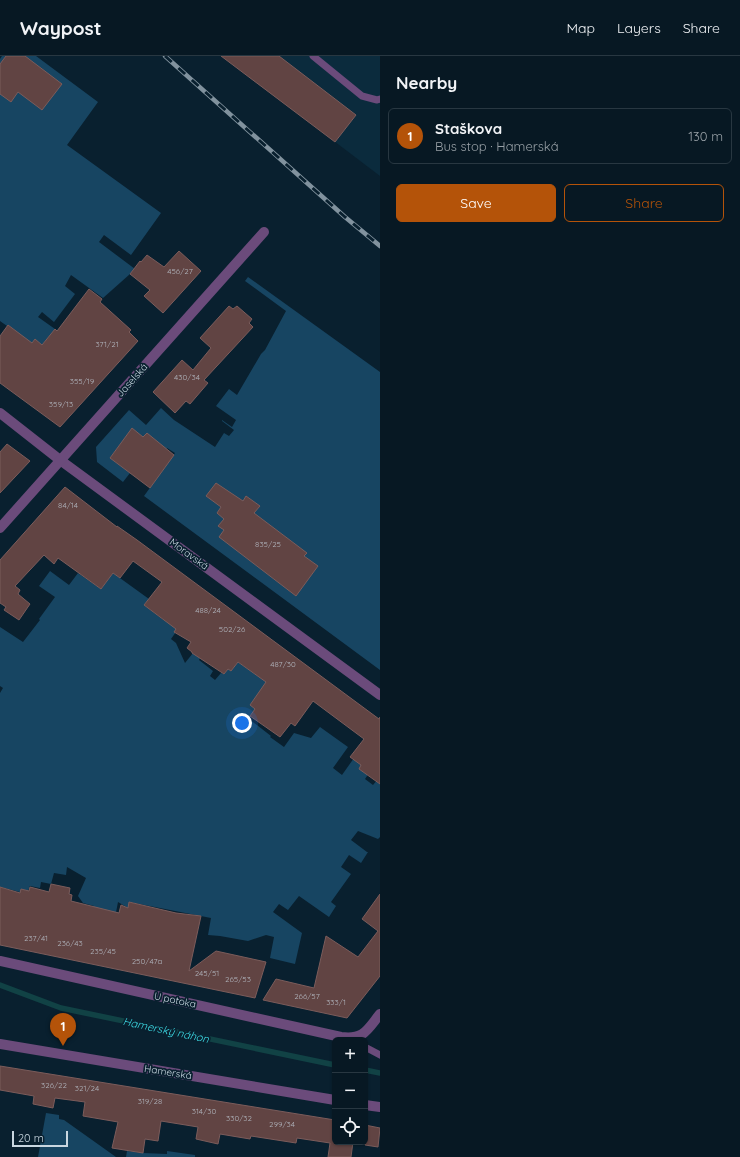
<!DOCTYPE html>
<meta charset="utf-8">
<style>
body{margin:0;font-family:Quicksand,sans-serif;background:#10212b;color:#f1f3f6}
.controls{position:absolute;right:12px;bottom:12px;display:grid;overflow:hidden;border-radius:6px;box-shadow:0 1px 3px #0004}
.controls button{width:36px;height:36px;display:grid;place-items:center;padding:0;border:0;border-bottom:1px solid #283741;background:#071823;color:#f1f3f6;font:20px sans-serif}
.scale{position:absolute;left:12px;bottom:10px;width:56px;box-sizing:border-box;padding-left:4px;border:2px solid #c9d7e1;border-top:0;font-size:11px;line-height:14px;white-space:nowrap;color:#c9d7e1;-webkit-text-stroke:3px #09202f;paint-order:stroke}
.you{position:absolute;left:242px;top:667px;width:14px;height:14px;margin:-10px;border:3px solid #fff;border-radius:50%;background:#1a73e8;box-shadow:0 0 0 6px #1a73e833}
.badge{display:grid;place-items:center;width:26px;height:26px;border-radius:50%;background:#b45309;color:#fff;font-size:13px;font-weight:700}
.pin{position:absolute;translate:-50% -33px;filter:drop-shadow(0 1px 2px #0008)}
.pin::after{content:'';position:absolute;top:21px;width:14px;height:12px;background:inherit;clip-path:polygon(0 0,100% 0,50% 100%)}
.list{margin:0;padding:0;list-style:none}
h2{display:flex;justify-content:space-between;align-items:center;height:52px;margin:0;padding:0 16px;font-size:17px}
h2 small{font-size:13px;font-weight:400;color:#98a0a6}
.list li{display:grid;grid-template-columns:26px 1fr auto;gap:12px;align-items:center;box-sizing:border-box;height:56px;margin:0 8px 8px;padding:0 8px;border:1px solid #283741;border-radius:6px}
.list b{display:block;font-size:15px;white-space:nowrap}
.list p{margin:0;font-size:13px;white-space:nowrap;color:#98a0a6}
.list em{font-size:13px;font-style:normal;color:#98a0a6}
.actions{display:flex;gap:8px;padding:12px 16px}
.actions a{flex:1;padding:9px 0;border:1px solid #b45309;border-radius:6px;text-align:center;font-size:14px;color:#b45309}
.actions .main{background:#b45309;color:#fff}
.icon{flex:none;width:22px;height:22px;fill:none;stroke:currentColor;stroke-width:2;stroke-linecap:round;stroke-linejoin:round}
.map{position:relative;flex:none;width:380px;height:1101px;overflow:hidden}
header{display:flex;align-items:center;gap:24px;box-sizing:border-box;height:56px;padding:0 20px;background:#071823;border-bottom:1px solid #283741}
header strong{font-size:19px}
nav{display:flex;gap:22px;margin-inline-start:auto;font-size:14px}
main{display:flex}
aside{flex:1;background:#071823}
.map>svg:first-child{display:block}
.built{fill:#0b2b3d}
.green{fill:#174562}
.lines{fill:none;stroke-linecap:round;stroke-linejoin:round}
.stream{stroke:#114245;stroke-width:5.5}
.building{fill:#614443;stroke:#7b5c5b}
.service{stroke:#6b4b7b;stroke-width:7}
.minor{stroke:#6b4b7b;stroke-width:10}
.tertiary{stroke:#6b4b7b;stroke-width:10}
.rail-casing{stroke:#81929e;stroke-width:4.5}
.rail{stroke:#09202f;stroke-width:3;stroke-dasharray:9;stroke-linecap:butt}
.labels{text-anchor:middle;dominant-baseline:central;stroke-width:3.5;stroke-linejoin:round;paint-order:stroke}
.number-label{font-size:8px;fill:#afb2ba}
.street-label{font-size:10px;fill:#c9d7e1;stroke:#09202f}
.water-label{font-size:11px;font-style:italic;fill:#3cdae4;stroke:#09202f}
</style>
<header>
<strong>Waypost</strong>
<nav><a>Map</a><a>Layers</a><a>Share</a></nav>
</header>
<main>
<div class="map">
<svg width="380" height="1101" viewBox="0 0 380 1101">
<rect width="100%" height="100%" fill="#09202f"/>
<path class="built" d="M 222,0 L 380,0 L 380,120 Z"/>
<g class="green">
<path d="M 2,0 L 36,0 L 98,46 L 67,89 L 161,157 L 131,199 L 104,179 L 99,186 L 135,213 L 130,218 L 103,242 L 71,219 L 65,230 L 75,238 L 54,266 L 42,256 L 38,261 L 55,273 L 42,289 L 35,283 L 26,295 L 16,275 L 8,269 L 7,270 L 0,265 L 0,36 L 21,23 L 0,7 L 0,3 Z"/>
<path d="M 248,221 L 380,316 L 380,614 L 144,440 L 175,397 L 167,392 L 163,397 L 132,373 L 110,402 L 130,417 L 123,426 L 97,406 L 96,391 L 129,354 L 146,369 L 161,352 L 174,364 L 215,391 L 224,377 L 229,380 L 234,374 L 222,365 L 222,364 L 232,371 L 236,364 L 216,350 L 229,333 L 237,339 L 261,298 L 265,294 L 286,255 L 245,225 Z"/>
<path d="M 50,515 L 69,529 L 78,517 L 101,533 L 113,517 L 149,543 L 144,549 L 165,565 L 185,563 L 171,583 L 176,587 L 185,607 L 193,597 L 200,602 L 199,604 L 213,615 L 210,620 L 215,624 L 221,617 L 224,618 L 228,613 L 231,615 L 238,606 L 268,627 L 257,653 L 249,663 L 271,680 L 270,681 L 284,691 L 294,677 L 311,682 L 320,671 L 348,691 L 333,712 L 342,719 L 354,702 L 371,714 L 365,723 L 373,729 L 378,723 L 380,725 L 380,781 L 378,783 L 358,775 L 351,784 L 367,796 L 368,796 L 361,807 L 349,799 L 341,811 L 351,818 L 331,846 L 336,850 L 329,861 L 299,840 L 288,854 L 279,848 L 273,856 L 302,877 L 295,908 L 270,902 L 274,881 L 266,879 L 248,885 L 220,880 L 208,879 L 211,862 L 129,846 L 128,852 L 118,846 L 114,867 L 93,856 L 94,850 L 83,847 L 78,840 L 86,822 L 67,811 L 66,819 L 54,817 L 51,828 L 41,826 L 40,832 L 30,830 L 28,835 L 21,833 L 20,836 L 0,831 L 0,637 L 3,632 L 0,630 L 0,571 L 23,586 L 40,564 L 39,563 L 55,541 L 39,530 Z"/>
<path d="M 46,1057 L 59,1059 L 59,1063 L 64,1064 L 116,1101 L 38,1101 Z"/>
<path d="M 127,1095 L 143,1097 L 167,1098 L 167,1095 L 195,1099 L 195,1101 L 126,1101 Z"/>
</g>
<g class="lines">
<g class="stream">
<path d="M 0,929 L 61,952 L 335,1009"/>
<path d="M 365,1014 L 380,1017"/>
</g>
</g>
<g class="building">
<path d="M 6,0 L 25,0 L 62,28 L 42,54 L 18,36 L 11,46 L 0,38 L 0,8 Z"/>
<path d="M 221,0 L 279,0 L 356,59 L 335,86 Z"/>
<path d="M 179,195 L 201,215 L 163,257 L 144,240 L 150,234 L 130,218 L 140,205 L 141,206 L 147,199 L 164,211 Z"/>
<path d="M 89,233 L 102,243 L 100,246 L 131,274 L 129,276 L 138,285 L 60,371 L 0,327 L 0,280 L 8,269 L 32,287 L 35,283 L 42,289 L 55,273 L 57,275 Z"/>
<path d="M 229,250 L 233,253 L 237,250 L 252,263 L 249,267 L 253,271 L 204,324 L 208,327 L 190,348 L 186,345 L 175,357 L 153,336 L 182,304 L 193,314 L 211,292 L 200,282 Z"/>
<path d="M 132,372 L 143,381 L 147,377 L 174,399 L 150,432 L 110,402 Z"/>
<path d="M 7,388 L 30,405 L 0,437 L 0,396 Z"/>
<path d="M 216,427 L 243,445 L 246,440 L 260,450 L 254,457 L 307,497 L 304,500 L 318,510 L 296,540 L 219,481 L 224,474 L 218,470 L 224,463 L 217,457 L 221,451 L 206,440 Z"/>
<path d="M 65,431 L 117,471 L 117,470 L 137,484 L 379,663 L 380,661 L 380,728 L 359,713 L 361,709 L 350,701 L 364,683 L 313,645 L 295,670 L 291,667 L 280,681 L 250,660 L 255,653 L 250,649 L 266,626 L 238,606 L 231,615 L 228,613 L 224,618 L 192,597 L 192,596 L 187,592 L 191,586 L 174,576 L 176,573 L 144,549 L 162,526 L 133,505 L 120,522 L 113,517 L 101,533 L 58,502 L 54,508 L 44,499 L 15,530 L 20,534 L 18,538 L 30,548 L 19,564 L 4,554 L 6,551 L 0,547 L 0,504 Z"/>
<path d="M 51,828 L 70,832 L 69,838 L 72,839 L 71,845 L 119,857 L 121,849 L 128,852 L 129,846 L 176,857 L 201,860 L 189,915 L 216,895 L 266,906 L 255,942 L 0,889 L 0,831 L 20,837 L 21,833 L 29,835 L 30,831 L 49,836 Z"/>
<path d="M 380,838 L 380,920 L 347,962 L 263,944 L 276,923 L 314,932 L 326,880 L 358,901 L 378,875 L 362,863 Z"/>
<path d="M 0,1010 L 335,1064 L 335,1086 L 353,1086 L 351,1101 L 328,1101 L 330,1087 L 297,1082 L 296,1087 L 251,1080 L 250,1083 L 220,1078 L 218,1088 L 196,1083 L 198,1071 L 161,1065 L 158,1085 L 145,1083 L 143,1097 L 112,1092 L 118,1066 L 83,1060 L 85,1046 L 55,1042 L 53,1052 L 33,1048 L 34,1040 L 0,1034 Z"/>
<path d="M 365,1069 L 380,1072 L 378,1091 L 365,1089 Z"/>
</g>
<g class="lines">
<g class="service">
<path d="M 313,0 L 362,40 L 377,44 L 380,43"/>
<path d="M 365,991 L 380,999"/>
</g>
<g class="minor">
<path d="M 0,357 L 60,404 L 380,639"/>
<path d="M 0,472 L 264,176"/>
<path d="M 0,905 L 341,981 C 364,984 367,974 380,958"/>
</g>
<g class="tertiary">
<path d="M 0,988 L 335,1044"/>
<path d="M 365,1049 L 380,1051"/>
</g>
<defs>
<path id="rail" d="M 165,0 L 345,161 L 380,190"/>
</defs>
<use href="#rail" class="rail-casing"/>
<use href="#rail" class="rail"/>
</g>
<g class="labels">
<g class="number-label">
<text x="180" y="215">456/27</text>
<text x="107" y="288">371/21</text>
<text x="187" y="321">430/34</text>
<text x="82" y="325">355/19</text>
<text x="61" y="348">359/13</text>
<text x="68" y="449">84/14</text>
<text x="268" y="488">835/25</text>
<text x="208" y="554">488/24</text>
<text x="232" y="573">502/26</text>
<text x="283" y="608">487/30</text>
<text x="36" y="882">237/41</text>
<text x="70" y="887">236/43</text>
<text x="103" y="895">235/45</text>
<text x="147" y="905">250/47a</text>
<text x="207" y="917">245/51</text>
<text x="238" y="923">265/53</text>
<text x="307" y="940">266/57</text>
<text x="336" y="946">333/1</text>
<text x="54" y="1029">326/22</text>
<text x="87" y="1032">321/24</text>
<text x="150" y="1045">319/28</text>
<text x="204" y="1055">314/30</text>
<text x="239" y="1062">330/32</text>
<text x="282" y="1068">299/34</text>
</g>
<g class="street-label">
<text transform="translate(132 324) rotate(-48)">Jaselská</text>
<text transform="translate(189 498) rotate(36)">Moravská</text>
<text transform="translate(175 944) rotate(12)">U potoka</text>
<text transform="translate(168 1016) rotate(9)">Hamerská</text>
</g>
<g class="water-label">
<text transform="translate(166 974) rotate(12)">Hamerský náhon</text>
</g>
</g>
</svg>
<div class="controls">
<button>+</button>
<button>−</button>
<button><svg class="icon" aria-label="locate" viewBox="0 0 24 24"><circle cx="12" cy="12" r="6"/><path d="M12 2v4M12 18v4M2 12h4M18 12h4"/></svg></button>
</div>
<div class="scale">20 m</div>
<div class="you"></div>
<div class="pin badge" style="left:63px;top:990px">1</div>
</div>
<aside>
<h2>Nearby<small></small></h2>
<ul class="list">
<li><span class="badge">1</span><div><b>Staškova</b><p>Bus stop · Hamerská</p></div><em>130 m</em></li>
</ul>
<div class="actions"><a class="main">Save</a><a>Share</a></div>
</aside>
</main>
